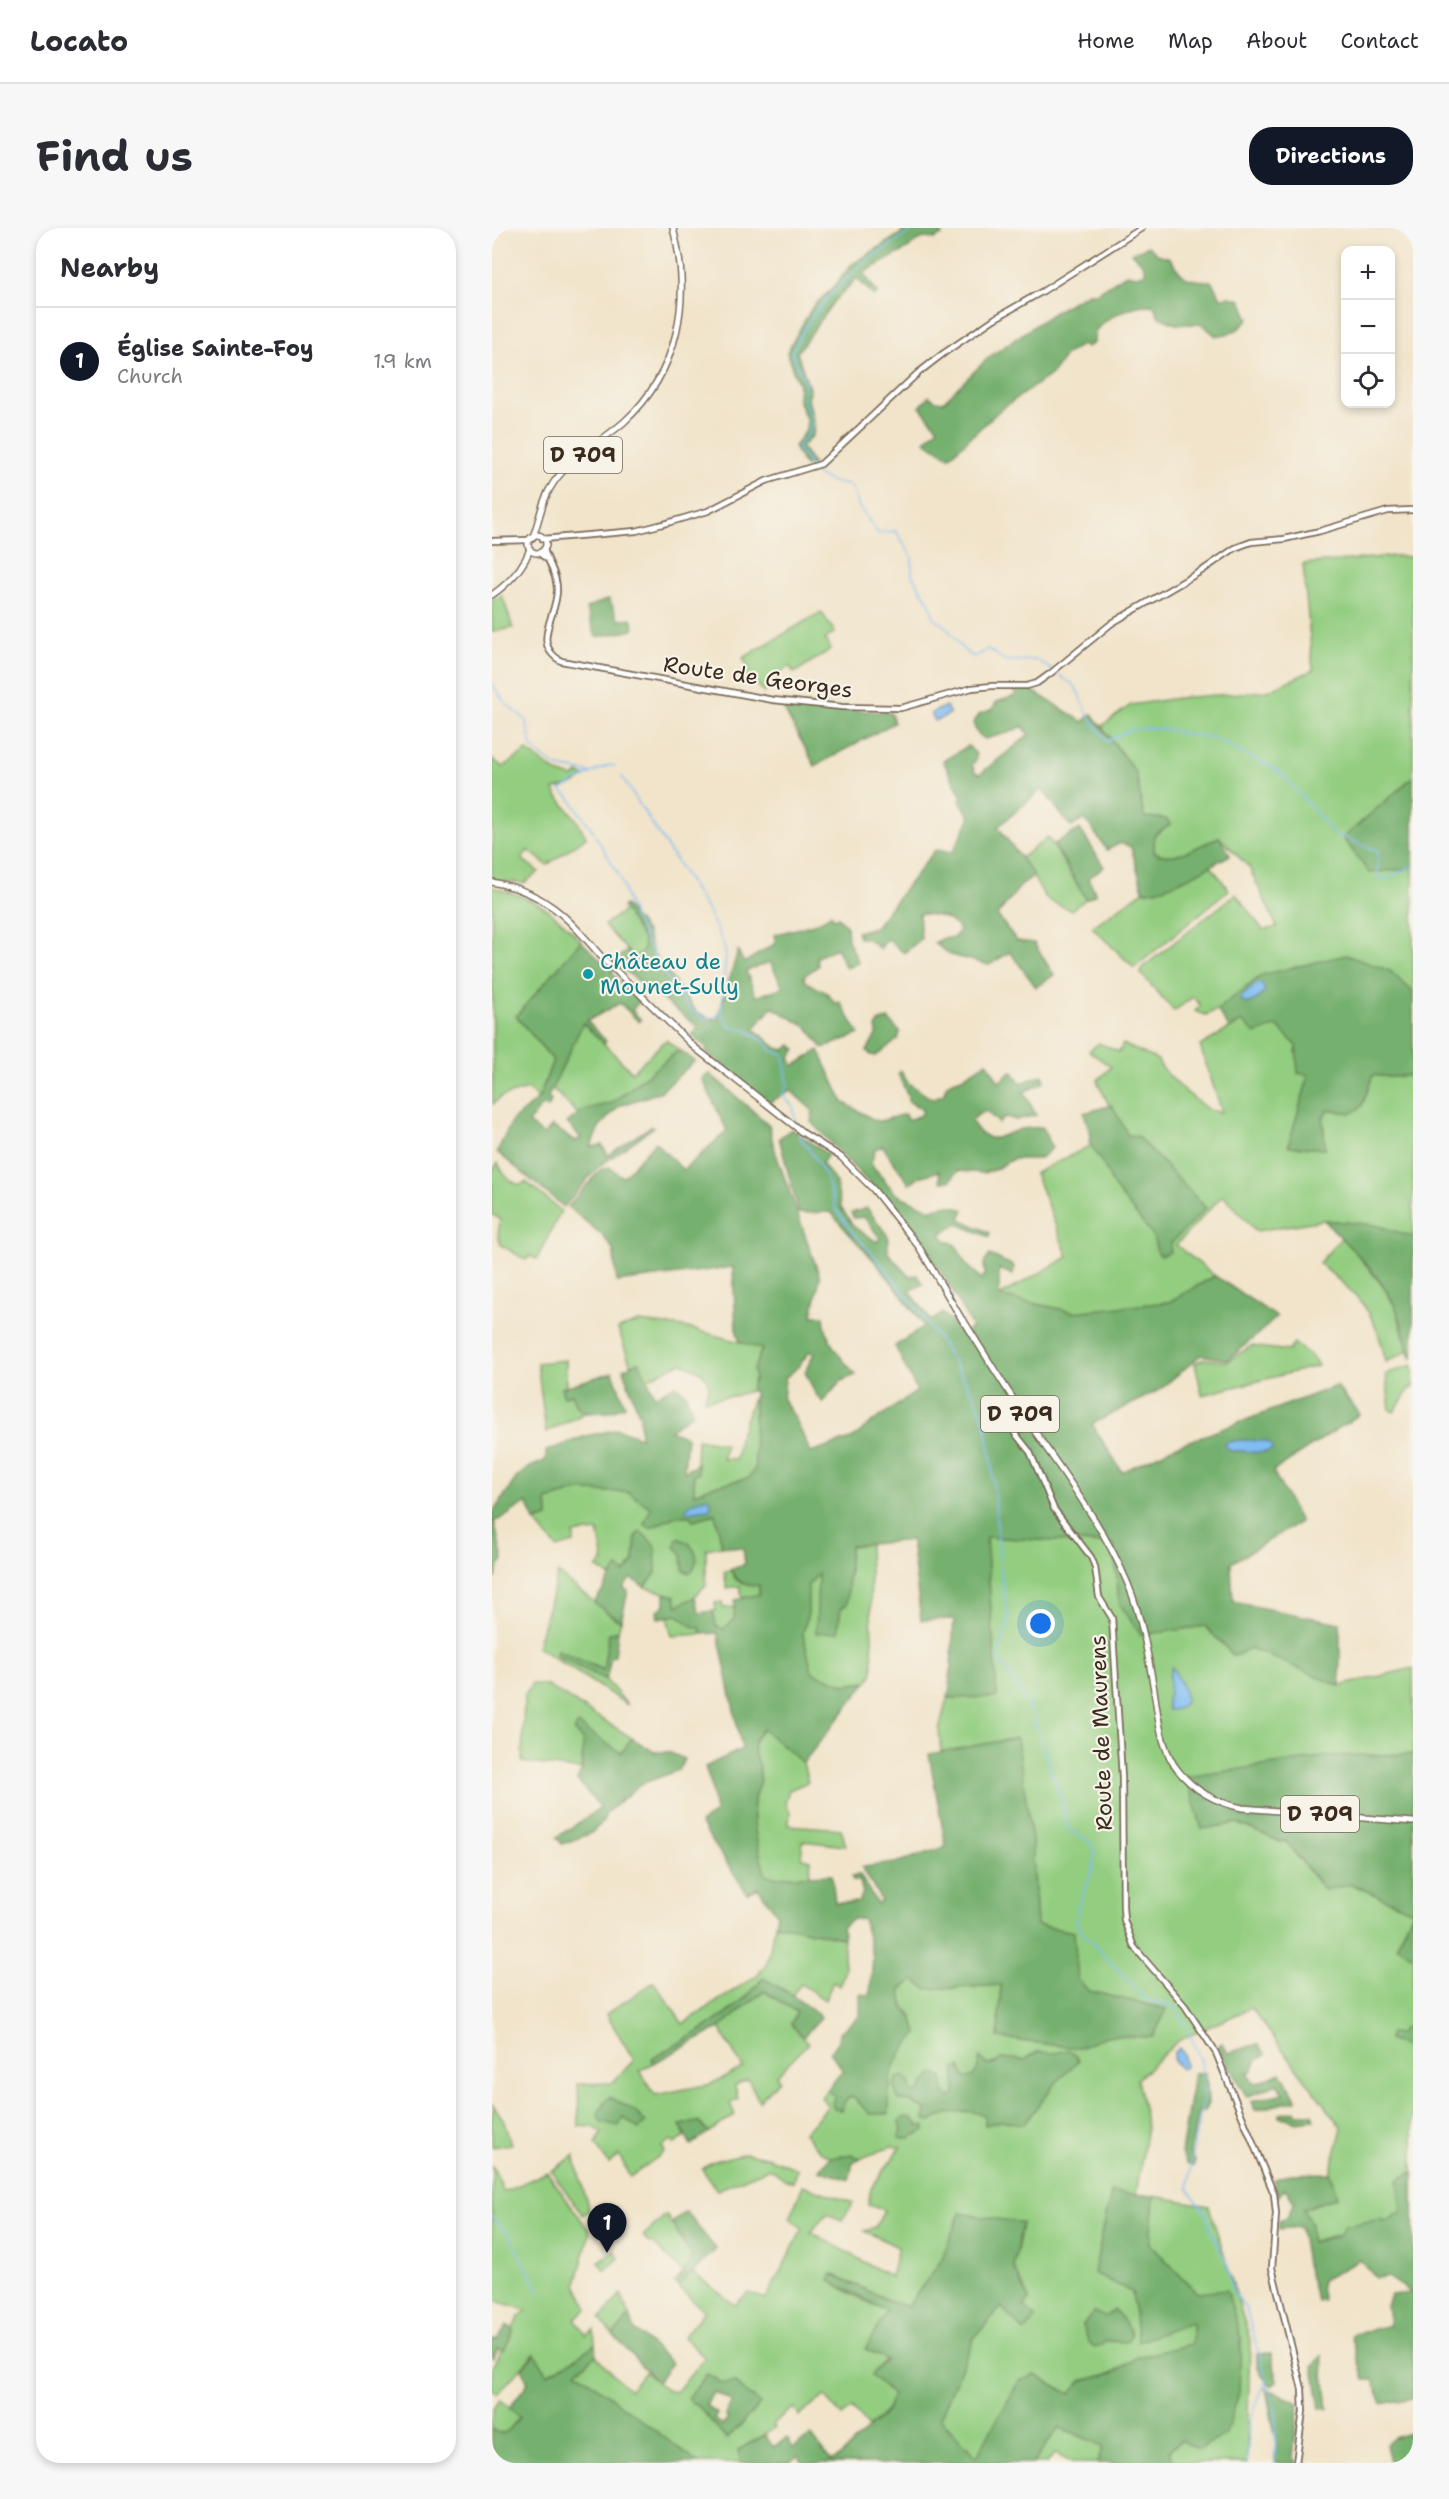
<!DOCTYPE html>
<meta charset="utf-8">
<style>
body{margin:0;font-family:"Shantell Sans",sans-serif;background:#f7f7f7;color:#2b2b33}
.controls{position:absolute;right:18px;top:18px;display:grid;overflow:hidden;border-radius:12px;box-shadow:0 3px 9px #0003}
.controls button{width:54px;height:54px;display:grid;place-items:center;padding:0;border:0;border-bottom:2px solid #e1e1e2;background:#fff;color:#2b2b33;font:30px sans-serif}
.you{position:absolute;left:549px;top:1396px;width:21px;height:21px;margin:-15px;border:4px solid #fff;border-radius:50%;background:#1a73e8;box-shadow:0 0 0 9px #1a73e833}
.badge{display:grid;place-items:center;width:39px;height:39px;border-radius:50%;background:#111827;color:#fff;font-size:20px;font-weight:700}
.pin{position:absolute;translate:-50% -50px;filter:drop-shadow(0 2px 3px #0008)}
.pin::after{content:'';position:absolute;top:32px;width:21px;height:18px;background:inherit;clip-path:polygon(0 0,100% 0,50% 100%)}
.list{margin:0;padding:0;list-style:none}
h2{display:flex;justify-content:space-between;align-items:center;height:78px;margin:0;padding:0 24px;font-size:26px}
h2 small{font-size:20px;font-weight:400;color:#7c7c81}
.list li{display:grid;grid-template-columns:39px 1fr auto;gap:18px;align-items:center;box-sizing:border-box;height:108px;padding:0 24px;border-top:2px solid #e1e1e2}
.list b{display:block;font-size:22px;white-space:nowrap}
.list p{margin:0;font-size:20px;white-space:nowrap;color:#7c7c81}
.list em{font-size:20px;font-style:normal;color:#7c7c81}
.icon{flex:none;width:33px;height:33px;fill:none;stroke:currentColor;stroke-width:2;stroke-linecap:round;stroke-linejoin:round}
.map{position:relative;flex:none;width:921px;height:2235px;overflow:hidden;border-radius:24px}
header{display:flex;align-items:center;gap:36px;box-sizing:border-box;height:84px;padding:0 30px;background:#fff;border-bottom:2px solid #e1e1e2}
header strong{font-size:28px}
nav{display:flex;gap:33px;margin-inline-start:auto;font-size:21px}
.intro{display:flex;align-items:center;justify-content:space-between;box-sizing:border-box;height:144px;padding:0 36px}
h1{margin:0;font-size:42px}
.button{padding:15px 27px;border-radius:24px;background:#111827;color:#fff;font-size:21px;font-weight:700}
main{display:flex;gap:36px;padding:0 36px}
aside{flex:1;background:#fff;border-radius:24px;box-shadow:0 3px 9px #0003}
.map>svg:first-child{display:block}
.green{fill:#93cd80;stroke:#677c4f;stroke-width:1.5;fill-rule:evenodd}
.forest{fill:#76b06e;stroke:#586d46;stroke-width:1.5;fill-rule:evenodd}
.water{fill:#80bdf3;stroke:#5e7488;stroke-width:1.5}
.lines{fill:none;stroke-linecap:round;stroke-linejoin:round}
.stream{stroke:#80bdf3;stroke-width:1.5}
.secondary-casing{stroke:#7b6b5a;stroke-width:8}
.primary-casing{stroke:#7b6b5a;stroke-width:8}
.secondary{stroke:#fff;stroke-width:4.5}
.primary{stroke:#fff;stroke-width:5}
.culture-dot{fill:#0f9aa8;stroke:#f7f3e8;stroke-width:2}
.labels{text-anchor:middle;dominant-baseline:central;stroke-width:4.5;stroke-linejoin:round;paint-order:stroke}
.shield{fill:#f7f3e8;stroke:#73665b;stroke-width:1.5}
.shield-label{font-size:21px;font-weight:bold;fill:#3b2a1e}
.street-label{font-size:22px;fill:#3b2a1e;stroke:#f7f3e8}
.culture-label{font-size:22px;fill:#0d838f;stroke:#f7f3e8;text-anchor:start}
</style>
<header>
<strong>Locato</strong>
<nav><a>Home</a><a>Map</a><a>About</a><a>Contact</a></nav>
</header>
<div class="intro"><h1>Find us</h1><a class="button">Directions</a></div>
<main>
<aside>
<h2>Nearby<small></small></h2>
<ul class="list">
<li><span class="badge">1</span><div><b>Église Sainte-Foy</b><p>Church</p></div><em>1.9 km</em></li>
</ul>
</aside>
<div class="map">
<svg width="921" height="2235" viewBox="0 0 921 2235">
<rect width="100%" height="100%" fill="#f7f3e8"/>
<filter id="ink" filterUnits="userSpaceOnUse"><feTurbulence type="fractalNoise" baseFrequency=".0167" numOctaves="2"/><feDisplacementMap in="SourceGraphic" scale="12" xChannelSelector="R" yChannelSelector="G"/><feConvolveMatrix kernelMatrix="1 2 1 2 8 2 1 2 1" color-interpolation-filters="sRGB"/></filter>
<filter id="wash" filterUnits="userSpaceOnUse"><feTurbulence type="fractalNoise" baseFrequency=".008" numOctaves="4" result="noise"/><feDisplacementMap in="SourceGraphic" scale="24" xChannelSelector="R" yChannelSelector="G"/><feGaussianBlur stdDeviation="1.35" result="paint"/><feColorMatrix in="noise" values="0 0 0 0 0 0 0 0 0 0 0 0 0 0 0 0 0 1.4 0 .05"/><feComposite in="paint" operator="in"/></filter>
<g filter="url(#wash)">
<rect width="100%" height="100%" fill="#f1e4ca"/>
<g class="green">
<path d="M 903,328 L 921,329 L 921,549 L 851,610 L 921,640 L 921,764 L 898,743 L 770,747 L 725,782 L 714,787 L 703,783 L 709,778 L 701,769 L 682,783 L 650,747 L 648,744 L 651,739 L 744,666 L 771,702 L 785,699 L 757,639 L 727,609 C 710,617 681,635 662,624 L 662,607 L 679,596 L 674,591 L 652,589 L 644,545 L 610,498 L 639,477 L 686,470 L 775,463 L 821,442 L 811,336 Z"/>
<path d="M 10,367 L 21,400 L 0,404 L 0,372 Z"/>
<path d="M 329,384 L 343,404 L 333,411 L 339,421 L 302,445 L 297,438 L 277,455 L 272,465 L 262,452 L 256,456 L 247,447 L 257,441 L 251,430 Z"/>
<path d="M 35,523 L 67,546 L 82,549 L 86,545 L 93,549 L 80,557 L 62,561 L 64,567 L 84,591 L 94,609 L 55,637 L 36,622 L 30,631 L 47,644 L 32,655 L 0,652 L 0,531 L 11,539 Z"/>
<path d="M 556,609 L 594,671 L 579,682 L 555,672 L 529,630 Z"/>
<path d="M 718,637 L 737,662 L 642,740 L 600,699 L 650,664 C 674,661 696,648 718,637 Z"/>
<path d="M 0,659 C 42,670 59,680 89,713 L 24,788 L 61,832 L 47,870 L 35,861 L 9,869 L 1,876 Z"/>
<path d="M 133,682 L 151,711 L 152,722 L 142,730 L 112,697 Z"/>
<path d="M 750,793 L 785,798 L 804,817 L 806,845 L 817,846 L 797,918 L 833,921 L 831,891 L 835,882 L 859,885 L 881,847 L 899,849 L 921,847 L 921,1009 L 883,997 L 832,992 L 764,1003 L 731,967 L 684,1017 L 723,1048 L 677,1074 L 582,1084 L 507,1068 L 576,1029 L 543,945 L 600,917 L 622,887 L 605,853 L 619,839 L 597,823 L 607,815 L 627,824 L 631,816 L 666,832 C 668,843 705,874 716,881 C 720,884 725,883 730,884 L 708,818 Z"/>
<path d="M 91,795 L 140,844 L 174,812 L 187,822 L 120,875 L 91,882 L 86,886 L 60,860 Z"/>
<path d="M 6,935 C 11,946 16,953 28,957 L 34,954 L 69,983 L 45,1031 L 38,1028 L 34,1032 L 9,1017 L 6,1008 L 8,991 L 0,986 L 0,943 Z"/>
<path d="M 849,1010 L 865,1026 L 892,1060 L 904,1080 L 916,1123 L 894,1134 C 882,1079 868,1070 827,1035 Z"/>
<path d="M 147,1094 L 192,1099 L 270,1120 L 261,1143 L 263,1149 L 258,1163 L 242,1168 L 212,1172 L 217,1159 C 215,1143 202,1140 188,1135 L 155,1151 L 147,1134 L 139,1138 L 126,1101 Z"/>
<path d="M 802,1115 L 822,1131 L 826,1138 L 710,1167 L 703,1135 L 712,1131 L 735,1134 L 759,1118 L 797,1123 Z"/>
<path d="M 74,1132 L 74,1159 L 69,1161 L 72,1168 L 80,1166 L 85,1178 L 93,1185 L 54,1204 L 45,1135 Z"/>
<path d="M 921,1137 L 921,1160 L 919,1159 L 902,1184 L 898,1182 L 894,1146 Z"/>
<path d="M 262,1167 L 263,1241 L 257,1250 L 221,1258 L 202,1266 L 202,1245 L 206,1246 L 206,1236 L 204,1235 L 205,1211 L 233,1216 L 231,1231 L 244,1231 L 247,1210 Z"/>
<path d="M 85,1263 L 136,1264 L 159,1280 L 158,1300 L 184,1288 L 198,1288 L 201,1292 L 224,1286 L 230,1318 L 214,1321 L 214,1357 L 197,1374 L 184,1378 L 183,1368 L 153,1359 L 164,1345 L 144,1308 L 142,1333 L 133,1345 L 126,1339 L 119,1349 L 105,1340 L 112,1333 L 106,1303 L 82,1306 L 82,1315 L 65,1320 L 43,1293 L 56,1289 L 55,1272 Z"/>
<path d="M 494,1309 L 622,1316 L 649,1407 L 713,1398 L 742,1428 L 759,1420 L 848,1458 L 921,1440 L 921,1526 L 838,1528 L 695,1549 L 710,1601 L 745,1595 L 789,1614 L 793,1613 L 832,1662 L 859,1656 L 921,1683 L 905,1717 L 921,1728 L 921,1944 L 906,1952 L 910,1983 L 893,1994 L 818,2014 L 819,1995 L 810,1981 L 845,1969 L 838,1945 L 850,1900 L 759,1780 L 687,1812 L 645,1851 L 655,1899 L 644,1967 L 619,1965 L 602,2045 L 700,2094 L 700,2116 L 646,2129 L 621,2145 L 590,2153 L 578,2166 L 544,2147 L 527,2153 L 485,2230 L 448,2190 L 482,2110 L 509,2079 L 532,2078 L 537,2072 L 522,2039 L 530,1995 L 468,1985 L 449,2033 L 416,2078 L 400,2074 L 340,2046 L 338,2053 L 363,2068 L 395,2083 C 395,2098 394,2114 394,2129 C 396,2169 412,2167 377,2200 L 360,2180 L 350,2188 L 333,2168 L 307,2188 L 302,2180 L 281,2195 L 283,2200 L 246,2222 L 249,2235 L 206,2235 L 84,2143 L 104,2128 L 137,2162 L 153,2144 L 174,2162 L 184,2164 L 213,2130 L 191,2109 L 212,2083 L 186,2059 L 200,2044 L 243,2077 L 256,2065 L 274,2071 L 311,2000 L 298,1990 L 311,1957 L 361,1975 L 350,1992 L 335,1986 L 319,2004 L 399,2049 L 406,2019 L 372,2003 L 383,2000 L 392,1982 L 376,1977 L 379,1960 L 409,1919 L 400,1918 L 368,1931 L 360,1926 L 342,1931 L 328,1924 L 312,1905 L 336,1878 L 329,1869 L 335,1862 L 352,1875 L 356,1869 L 361,1868 L 378,1886 L 397,1855 L 399,1841 L 411,1820 L 425,1806 L 420,1788 L 411,1778 L 409,1761 L 422,1752 L 454,1761 L 509,1757 L 506,1810 L 587,1820 L 614,1808 L 661,1809 L 675,1781 L 597,1763 L 586,1752 L 581,1704 L 545,1697 L 540,1613 L 525,1511 L 449,1524 L 447,1501 L 458,1460 L 458,1470 L 505,1468 ZM 230,2155 L 268,2176 L 235,2211 L 206,2178 Z"/>
<path d="M 377,1315 L 381,1445 L 375,1454 L 353,1457 L 320,1444 L 311,1406 L 316,1384 L 315,1357 L 327,1346 L 349,1380 L 355,1376 L 358,1318 Z"/>
<path d="M 238,1342 L 245,1353 L 267,1357 L 267,1367 L 250,1370 L 248,1358 L 235,1360 L 232,1344 Z"/>
<path d="M 66,1345 L 122,1390 L 129,1393 L 126,1403 L 117,1406 L 111,1442 L 66,1422 L 64,1425 L 67,1429 L 114,1452 L 136,1477 L 45,1419 Z"/>
<path d="M 230,1374 L 231,1380 L 243,1379 L 242,1392 L 231,1401 L 223,1398 L 221,1383 L 224,1382 L 223,1375 Z"/>
<path d="M 185,1387 L 202,1399 L 208,1399 L 209,1406 L 180,1408 L 175,1389 Z"/>
<path d="M 40,1456 L 56,1458 L 140,1510 L 130,1525 L 91,1512 L 90,1542 L 30,1534 L 32,1469 Z"/>
<path d="M 271,1501 L 311,1535 L 316,1554 L 297,1562 L 293,1574 L 298,1584 L 297,1597 L 349,1601 L 354,1618 L 311,1613 L 309,1629 L 319,1632 L 317,1648 L 280,1649 L 273,1646 C 267,1622 259,1597 262,1572 C 263,1564 268,1556 268,1549 C 268,1526 251,1523 271,1501 Z"/>
<path d="M 283,1696 L 351,1710 L 353,1741 L 348,1758 L 341,1754 L 333,1772 L 309,1756 L 300,1767 L 271,1750 C 244,1786 198,1808 161,1831 L 162,1835 L 148,1843 L 163,1867 L 219,1856 L 251,1840 L 227,1800 L 272,1763 L 305,1784 L 299,1796 L 316,1815 L 284,1848 L 287,1852 L 267,1873 L 256,1851 L 243,1857 L 246,1871 L 238,1875 L 243,1887 L 217,1904 L 206,1894 L 188,1897 L 193,1909 L 183,1916 L 179,1912 L 170,1919 L 173,1924 L 138,1949 L 127,1927 L 117,1936 L 103,1916 L 110,1905 L 102,1899 L 87,1898 L 86,1856 L 120,1855 L 142,1832 L 114,1786 L 162,1754 L 191,1796 L 264,1748 L 275,1736 Z"/>
<path d="M 0,1876 L 11,1891 L 19,1916 L 0,1919 L 0,1884 L 2,1883 Z"/>
<path d="M 254,1925 L 274,1929 L 306,1941 L 301,1954 L 294,1952 L 278,1940 L 225,1962 L 210,1941 L 219,1934 Z"/>
<path d="M 82,1928 L 97,1982 L 91,1987 L 59,1943 Z"/>
<path d="M 0,1937 L 12,1964 L 55,1944 L 98,2004 L 84,2056 L 96,2081 L 83,2090 L 94,2107 L 102,2102 L 103,2116 L 75,2136 L 55,2146 L 42,2126 L 5,2166 L 0,2161 L 0,2139 L 27,2089 L 35,2082 L 0,2072 Z"/>
<path d="M 662,1968 L 717,1978 L 758,2112 L 755,2235 L 682,2235 L 677,2223 L 689,2212 L 748,2134 L 749,2110 L 658,2016 Z"/>
<path d="M 174,1987 L 200,2028 L 192,2045 L 161,2015 L 157,2015 L 151,2008 Z"/>
<path d="M 123,2023 L 127,2030 L 113,2043 L 106,2034 Z"/>
<path d="M 129,2066 L 138,2088 L 121,2107 L 108,2091 Z"/>
<path d="M 8,2172 L 28,2188 L 16,2203 L 8,2206 L 0,2201 L 0,2180 Z"/>
<path d="M 567,2199 L 612,2218 L 605,2235 L 580,2235 L 563,2225 L 555,2235 L 541,2235 Z"/>
</g>
<g class="forest">
<path d="M 414,0 L 448,0 L 450,7 L 443,11 L 432,10 L 424,13 L 417,20 L 371,45 L 386,65 L 382,68 L 365,50 L 342,73 L 305,125 L 318,163 L 316,171 L 322,196 L 321,207 L 309,219 L 321,236 L 313,238 L 302,219 L 314,202 L 315,193 L 306,171 L 307,155 L 303,149 L 295,124 L 321,78 L 341,60 L 359,37 L 407,7 Z"/>
<path d="M 656,18 L 665,26 L 678,30 C 691,52 694,52 719,53 L 729,70 L 738,69 L 749,72 L 757,91 C 748,102 738,106 724,108 L 710,96 L 684,96 L 667,89 L 662,78 C 646,73 616,88 605,101 C 602,105 602,110 602,115 L 595,119 L 589,117 L 574,126 L 561,145 L 508,182 L 457,229 L 433,213 L 446,200 L 428,179 L 437,168 L 444,173 L 451,174 L 497,129 L 564,83 L 596,65 L 605,65 L 634,46 L 645,48 L 654,45 L 651,36 L 640,25 Z"/>
<path d="M 117,371 L 127,392 L 139,390 L 142,399 L 141,402 L 104,409 L 94,380 Z"/>
<path d="M 536,460 L 591,494 L 600,486 L 644,545 L 652,589 L 674,591 L 679,596 L 662,607 L 662,624 C 681,635 709,617 727,609 L 738,627 C 719,637 669,668 651,662 L 639,619 L 629,615 L 615,622 L 593,591 L 579,599 L 550,561 L 506,599 L 542,648 L 531,655 L 505,687 L 525,713 L 542,715 L 562,747 L 544,759 L 518,724 L 497,737 L 459,727 L 442,715 L 452,710 L 461,710 L 468,702 C 455,687 446,687 427,686 L 429,711 L 412,725 L 395,711 L 388,721 L 374,710 L 367,710 L 365,704 L 383,699 L 443,622 L 461,624 L 478,589 L 468,573 L 470,569 L 451,533 L 476,518 L 484,526 L 484,532 L 480,537 L 483,544 L 488,546 L 537,507 L 531,498 L 519,504 L 493,511 L 485,505 L 481,495 L 488,486 L 501,481 L 504,474 L 523,468 L 523,462 Z"/>
<path d="M 289,476 L 399,485 L 402,495 L 323,538 Z"/>
<path d="M 921,549 L 921,640 L 877,645 L 851,610 Z"/>
<path d="M 588,601 L 612,639 L 596,650 L 604,666 L 594,671 L 562,616 Z"/>
<path d="M 133,677 L 154,704 L 161,725 L 205,785 L 225,792 L 246,723 L 252,735 L 284,715 L 282,707 C 300,701 326,698 339,686 L 342,691 L 346,689 L 355,699 L 356,712 L 367,735 L 354,740 L 344,720 L 325,729 L 326,738 L 312,748 L 314,754 L 335,765 L 344,776 L 348,774 L 367,806 L 331,820 L 315,799 L 280,779 L 262,801 L 285,820 L 293,822 L 299,817 L 304,821 L 298,830 L 302,838 L 327,822 L 351,874 L 382,892 L 388,893 L 413,886 L 415,892 L 430,887 L 430,881 L 416,873 L 416,868 L 406,846 L 409,843 L 416,855 L 440,871 L 452,866 L 454,858 L 458,854 L 470,850 L 495,834 L 507,854 L 520,843 L 529,855 L 551,847 L 552,854 L 532,864 L 544,887 L 524,892 L 514,889 L 507,895 L 494,883 L 487,886 L 479,893 L 488,905 L 497,910 L 504,910 L 529,901 L 550,899 L 560,920 L 547,931 L 521,931 L 502,942 L 491,945 L 465,943 L 458,953 L 449,954 L 447,943 L 427,949 L 417,956 C 409,942 398,932 391,918 L 383,921 L 379,936 L 404,966 L 439,982 C 451,975 460,977 472,982 L 468,991 L 498,1005 L 497,1009 L 466,996 L 449,1006 L 454,1013 C 470,1016 466,1027 475,1037 C 480,1042 485,1045 489,1051 L 493,1047 L 492,1035 L 498,1027 L 522,1038 L 521,1047 L 507,1041 L 507,1068 L 582,1084 L 677,1074 L 723,1048 L 785,1089 L 736,1132 L 709,1127 L 667,1162 L 600,1196 L 630,1244 L 682,1219 L 844,1158 L 868,1186 L 781,1243 L 808,1294 L 739,1335 L 741,1374 L 848,1395 L 848,1458 L 759,1420 L 742,1428 L 713,1398 L 649,1407 L 627,1375 L 622,1316 L 494,1309 L 505,1469 L 457,1470 L 462,1391 L 429,1392 L 419,1312 L 358,1318 L 355,1376 L 349,1380 L 346,1404 L 324,1405 L 326,1346 L 316,1357 L 316,1384 L 311,1406 L 320,1444 L 353,1457 L 375,1454 L 311,1535 L 271,1501 C 251,1523 268,1526 268,1549 C 268,1556 263,1564 262,1572 C 259,1597 267,1622 273,1646 L 280,1649 L 340,1647 L 343,1675 L 367,1674 L 371,1665 L 368,1653 L 361,1652 L 360,1648 L 368,1647 L 385,1676 L 389,1672 L 370,1639 L 403,1635 L 454,1619 L 437,1526 L 525,1510 L 540,1613 L 545,1697 L 582,1704 L 586,1752 L 597,1763 L 675,1781 L 661,1809 L 614,1808 L 587,1820 L 506,1810 L 509,1757 L 434,1761 L 422,1752 L 409,1761 L 411,1778 L 420,1788 L 425,1806 C 397,1836 397,1846 397,1886 L 378,1886 L 361,1869 L 356,1869 L 352,1875 L 350,1882 L 342,1881 L 340,1875 L 343,1868 L 335,1862 L 351,1842 L 338,1824 L 346,1813 L 347,1805 L 368,1788 L 368,1766 L 378,1767 L 381,1729 L 371,1691 L 361,1691 L 350,1699 L 351,1710 L 283,1696 L 285,1686 L 266,1660 L 255,1665 L 208,1595 L 223,1585 L 219,1556 L 213,1539 L 250,1521 L 226,1405 L 209,1406 L 208,1399 L 202,1399 L 185,1387 L 166,1390 L 165,1383 L 173,1377 L 173,1366 L 183,1368 L 185,1378 L 203,1369 L 207,1385 L 221,1383 L 224,1398 L 231,1401 L 242,1392 L 243,1372 L 267,1366 L 267,1357 C 253,1360 246,1353 238,1342 L 253,1336 L 251,1320 L 230,1318 L 223,1286 L 201,1292 L 198,1288 L 184,1288 L 158,1300 L 152,1296 L 159,1280 L 136,1264 L 85,1263 L 55,1272 L 56,1289 L 43,1293 L 35,1275 C 22,1280 15,1291 2,1293 L 11,1333 L 6,1338 L 4,1350 L 0,1349 L 0,1286 L 25,1249 L 36,1240 L 54,1232 L 54,1223 L 94,1208 L 126,1201 L 148,1209 L 148,1189 L 131,1141 L 147,1134 L 163,1168 L 184,1157 L 194,1166 L 201,1185 L 178,1202 L 195,1209 L 192,1243 L 196,1243 L 196,1240 L 201,1240 L 204,1235 L 206,1236 L 206,1246 L 202,1246 L 202,1266 L 221,1258 L 257,1250 L 263,1241 L 262,1163 L 258,1163 L 263,1149 L 261,1143 L 270,1121 L 248,1114 L 244,1101 L 241,1039 L 125,1054 L 121,1021 L 110,1007 L 76,979 L 108,942 L 117,939 L 131,949 L 163,914 L 191,942 L 235,903 L 210,850 L 218,846 L 277,897 L 282,920 L 328,1049 L 320,1088 L 332,1088 C 333,1113 348,1129 364,1147 L 349,1153 L 331,1174 L 323,1165 L 313,1144 L 322,1125 L 317,1124 L 306,1139 L 293,1150 L 291,1172 L 302,1188 L 319,1225 L 361,1210 L 376,1197 L 425,1163 L 403,1118 L 432,1098 C 417,1077 402,1057 386,1037 C 370,1018 354,1004 339,984 L 307,985 L 287,910 L 300,901 L 336,927 L 330,935 L 344,955 L 349,980 L 363,1000 L 385,1014 L 388,1010 L 372,989 L 362,990 L 359,985 L 375,980 L 396,1008 L 396,1025 L 417,1048 L 425,1047 L 431,1056 L 418,1063 L 439,1093 L 451,1085 L 470,1106 L 480,1099 L 452,1048 L 414,994 L 319,894 L 321,883 L 298,862 L 277,875 L 214,824 L 215,820 L 200,808 L 205,798 L 128,739 L 119,744 L 147,774 L 140,782 L 149,792 L 147,794 L 128,775 L 95,793 L 114,813 L 112,816 L 91,795 L 56,869 L 59,873 L 56,880 L 50,877 L 36,895 L 52,907 L 60,898 L 84,913 L 89,910 L 75,895 L 91,882 L 120,875 L 187,822 L 203,833 L 168,864 L 127,878 L 107,899 L 99,919 L 110,917 L 116,927 L 159,898 L 162,899 L 105,940 L 72,979 L 5,924 L 20,893 L 47,870 L 61,832 L 24,788 L 89,713 L 114,738 L 135,723 L 142,729 L 152,722 L 151,711 L 130,679 ZM 278,734 L 291,759 L 264,769 L 254,743 Z"/>
<path d="M 854,727 L 898,743 L 921,764 L 921,847 L 899,849 L 881,847 L 870,878 L 860,885 L 835,882 L 831,891 L 833,921 L 796,918 L 817,847 L 806,845 L 804,817 L 785,798 L 763,806 L 750,793 L 738,801 L 725,782 L 770,747 Z"/>
<path d="M 396,791 L 408,804 L 406,811 L 384,828 L 379,827 L 375,823 L 385,805 L 384,799 L 388,793 Z"/>
<path d="M 620,877 L 636,907 L 645,908 L 714,980 L 679,1015 L 678,1024 L 669,1028 L 665,1024 L 661,1008 L 622,959 L 611,936 L 597,914 L 599,908 L 592,885 Z"/>
<path d="M 832,992 L 883,997 L 921,1009 L 921,1132 C 912,1115 911,1095 903,1078 C 887,1044 857,1019 832,992 Z"/>
<path d="M 121,1144 L 133,1178 L 116,1184 L 93,1185 L 85,1178 L 80,1166 L 72,1168 L 69,1160 Z"/>
<path d="M 148,1303 L 163,1317 L 164,1345 L 153,1359 L 139,1350 L 131,1360 L 136,1363 L 129,1393 L 102,1375 L 126,1339 L 133,1345 L 142,1333 L 144,1308 Z"/>
<path d="M 186,1310 L 197,1315 L 204,1325 L 205,1332 L 200,1344 L 196,1345 L 191,1341 L 190,1326 L 182,1318 Z"/>
<path d="M 126,1403 L 123,1428 L 119,1429 L 114,1452 L 67,1429 L 64,1425 L 65,1422 L 111,1442 L 117,1406 Z"/>
<path d="M 86,1496 L 129,1525 L 140,1510 L 162,1524 L 176,1524 L 192,1531 L 187,1542 L 149,1556 L 114,1585 L 111,1594 L 99,1605 L 70,1616 L 65,1609 L 109,1580 L 85,1552 L 90,1542 L 91,1513 L 82,1503 Z"/>
<path d="M 921,1526 L 921,1683 L 859,1656 L 833,1662 L 794,1613 L 789,1614 L 745,1595 L 710,1601 L 694,1549 L 838,1528 Z"/>
<path d="M 921,1685 L 921,1728 L 905,1717 Z"/>
<path d="M 271,1750 L 300,1767 L 329,1789 L 311,1809 L 299,1796 L 305,1784 L 272,1763 L 227,1800 L 162,1835 L 160,1831 C 198,1808 245,1786 271,1750 Z"/>
<path d="M 912,1800 L 921,1802 L 921,1820 L 896,1812 L 898,1805 L 907,1806 Z"/>
<path d="M 730,1815 L 736,1825 L 765,1816 L 774,1826 L 765,1832 L 760,1843 L 755,1845 L 762,1856 L 789,1845 L 805,1872 L 763,1882 L 760,1873 L 791,1865 L 785,1856 L 755,1869 L 725,1819 Z"/>
<path d="M 577,1822 L 587,1832 L 562,1857 L 532,1896 L 510,1893 L 493,1897 L 492,1887 C 476,1880 453,1884 440,1893 L 433,1892 L 434,1882 L 418,1873 L 406,1872 L 402,1858 L 404,1851 L 412,1848 L 418,1854 L 418,1862 L 423,1865 L 429,1862 L 432,1855 L 442,1846 L 450,1848 L 452,1865 L 458,1869 L 463,1867 L 463,1841 L 468,1839 L 473,1850 L 480,1849 L 485,1843 L 488,1829 L 495,1837 L 504,1835 L 511,1830 L 532,1832 L 545,1824 L 563,1825 Z"/>
<path d="M 714,1845 L 716,1875 L 712,1884 L 706,1884 L 698,1925 L 703,1933 L 701,1938 L 695,1936 L 689,1925 L 702,1846 Z"/>
<path d="M 118,1869 L 142,1883 L 154,1894 L 147,1901 L 131,1889 L 127,1898 L 109,1894 L 106,1886 L 108,1881 L 112,1879 L 111,1875 Z"/>
<path d="M 803,1883 L 805,1886 L 820,1886 L 822,1892 L 803,1894 L 800,1891 L 787,1889 L 787,1886 Z"/>
<path d="M 413,1889 L 419,1890 L 428,1898 L 433,1898 L 433,1902 L 418,1910 L 409,1910 L 407,1908 L 410,1902 L 407,1893 Z"/>
<path d="M 206,1894 L 217,1904 L 199,1917 L 188,1897 Z"/>
<path d="M 360,1926 L 368,1931 L 361,1934 L 357,1952 L 327,1942 L 338,1930 Z"/>
<path d="M 921,1944 L 921,2170 L 890,2176 L 881,2152 L 872,2152 L 859,2107 L 898,2097 L 895,2078 L 899,2067 L 920,2065 L 896,2049 L 884,2050 L 868,2032 L 830,2052 L 828,2061 L 831,2072 L 825,2073 L 814,2036 L 808,1999 L 787,2001 L 787,1993 L 795,1990 L 802,1974 L 793,1960 L 786,1969 L 781,1952 L 798,1946 L 838,1945 L 845,1969 L 811,1981 L 819,1995 L 819,2014 L 847,2008 L 852,1998 L 890,1991 L 894,1994 L 910,1983 L 906,1952 Z"/>
<path d="M 619,1964 L 662,1968 L 658,2016 L 705,2065 L 735,2062 L 749,2110 L 747,2165 L 734,2206 L 706,2222 L 689,2212 L 677,2223 L 682,2235 L 605,2235 L 611,2218 L 567,2199 L 541,2235 L 311,2235 L 306,2228 L 295,2235 L 249,2235 L 246,2222 L 273,2207 L 281,2219 L 295,2210 L 301,2220 L 319,2207 L 339,2233 L 346,2230 L 395,2183 L 400,2167 L 379,2147 L 394,2131 L 373,2121 L 395,2083 L 338,2053 L 340,2046 L 400,2074 L 416,2078 L 449,2033 L 468,1985 L 530,1995 L 522,2039 L 537,2072 L 532,2078 L 544,2090 L 532,2103 L 509,2079 L 482,2110 L 448,2190 L 484,2229 L 527,2153 L 544,2147 L 578,2166 L 589,2153 L 621,2145 L 646,2129 L 700,2116 L 700,2094 L 646,2114 L 640,2064 L 602,2045 Z"/>
<path d="M 194,1984 L 224,2021 L 186,2059 L 182,2055 L 192,2045 L 200,2028 L 180,1995 Z"/>
<path d="M 623,2082 L 638,2101 L 639,2108 L 634,2114 L 613,2113 L 610,2117 L 602,2119 L 597,2114 L 590,2098 L 602,2084 L 612,2089 Z"/>
<path d="M 138,2088 L 143,2102 L 180,2135 L 165,2154 L 121,2107 Z"/>
<path d="M 15,2097 L 22,2102 L 12,2122 L 6,2120 L 0,2131 L 0,2112 L 6,2112 Z"/>
<path d="M 103,2116 L 104,2128 L 84,2143 L 206,2235 L 0,2235 L 0,2201 L 9,2206 L 16,2203 L 28,2189 L 17,2180 L 36,2155 L 30,2140 L 43,2126 L 56,2146 L 75,2136 Z"/>
<path d="M 779,2125 L 785,2153 L 780,2158 C 769,2149 764,2140 765,2126 Z"/>
<path d="M 830,2128 L 836,2181 L 828,2180 L 821,2138 Z"/>
<path d="M 215,2146 L 230,2155 L 242,2154 L 268,2176 L 235,2211 L 206,2178 L 195,2171 ZM 221,2164 L 240,2173 L 233,2187 L 236,2192 L 230,2197 L 223,2191 L 225,2185 L 214,2178 Z"/>
<path d="M 774,2160 L 807,2175 L 801,2229 L 806,2235 L 783,2235 L 784,2212 Z"/>
<path d="M 921,2204 L 921,2235 L 898,2235 L 894,2216 L 902,2210 Z"/>
</g>
<g class="water">
<path d="M 454,478 L 458,486 L 443,493 L 439,485 Z"/>
<path d="M 769,755 L 773,763 L 764,772 L 754,776 L 748,770 L 763,757 Z"/>
<path d="M 750,1212 L 773,1213 L 780,1218 L 780,1222 C 765,1228 754,1221 739,1223 L 732,1217 L 736,1214 Z"/>
<path d="M 216,1269 L 219,1274 L 218,1281 L 194,1284 L 194,1281 L 200,1275 Z"/>
<path d="M 680,1439 C 689,1454 706,1482 676,1482 C 673,1473 677,1469 677,1461 C 678,1452 675,1448 680,1439 Z"/>
<path d="M 687,1820 L 692,1826 L 693,1839 L 689,1841 L 681,1831 L 682,1824 Z"/>
</g>
<g class="lines">
<g class="stream">
<path d="M 423,0 C 404,16 379,27 362,43 C 337,66 314,93 300,124 L 313,154 L 311,172 L 319,188 L 318,204 L 305,219 L 325,247 L 344,255 L 356,257 L 361,261 L 367,279 L 386,305 L 404,303 L 420,329 L 420,347 L 438,376 L 442,391 C 461,398 465,423 483,429 L 496,421 L 514,433 L 545,432 L 583,458 L 597,488 L 615,513 L 637,502 L 653,500 L 672,501 L 698,507 L 720,509 L 749,525 L 771,534 L 790,546 L 843,606 L 886,623 L 886,648 L 888,651 C 901,651 909,642 921,639"/>
<path d="M 0,456 L 14,476 L 34,492 L 40,519 L 53,531 L 65,539 L 99,545 L 117,537 L 123,538"/>
<path d="M 98,546 L 68,562 L 76,568 L 102,604"/>
<path d="M 130,549 L 215,681 L 231,715 L 234,727 L 229,784 L 239,800 L 252,801 L 272,813 L 280,823 L 292,827 L 296,859 L 290,867 L 301,878 L 304,896"/>
<path d="M 103,607 C 111,620 120,634 127,648 C 131,656 132,665 136,674 C 146,700 185,774 207,788 C 215,792 223,790 228,785"/>
<path d="M 307,907 L 325,933 L 334,949 L 344,981 L 360,1004 L 381,1026 L 423,1078 L 449,1114 L 485,1172 L 494,1200 L 499,1228 L 510,1354 L 517,1391 L 506,1429 C 517,1449 532,1465 540,1487 C 551,1514 558,1542 569,1569 C 572,1578 570,1588 574,1596 C 580,1610 600,1607 602,1623 C 605,1649 582,1671 585,1698 L 653,1771 L 684,1780 L 694,1798"/>
<path d="M 695,1800 L 709,1833 L 712,1870 L 703,1910 L 696,1961 L 715,1987 L 718,2001 L 735,2035 L 741,2064 L 754,2081 L 784,2186 L 783,2235"/>
<path d="M 0,1989 L 17,2007 L 49,2066"/>
<path d="M 755,2235 L 758,2193 L 774,2152"/>
</g>
</g>
</g>
<g filter="url(#ink)">
<g class="lines">
<defs>
<g id="secondary">
<path d="M 51,311 L 144,303 L 175,295 L 216,283 L 274,253 L 329,236 L 426,145 L 452,125 L 502,91 L 551,63 L 650,0"/>
<path d="M 0,313 L 38,312"/>
<path d="M 52,321 C 56,335 65,346 65,361 C 66,387 38,415 69,433 L 281,472 L 350,479 L 409,480 L 480,460 L 500,458 L 535,458 L 545,455 L 559,445 L 620,395 L 711,342 L 743,320 L 759,314 L 792,311 L 828,303 L 896,283 L 921,282"/>
<path d="M 47,325 L 55,331"/>
<path d="M 532,1187 L 522,1196 L 522,1204 L 538,1224 L 562,1281 L 599,1329 L 603,1339 L 607,1369 L 620,1390 L 630,1549 L 631,1679 L 632,1692 L 642,1719 L 693,1778 L 724,1825 L 782,1966 L 784,1986 L 780,2040 L 810,2161 L 811,2183 L 804,2235"/>
</g>
<g id="primary">
<circle cx="45" cy="316" r="9"/>
<path d="M 41,309 C 48,290 50,271 62,254 C 80,229 109,214 132,194 C 187,144 200,70 181,0"/>
<path d="M 0,367 C 17,355 31,341 38,321"/>
<path d="M 0,654 C 58,665 78,693 115,735"/>
<path d="M 114,733 L 202,819 L 309,903"/>
<path d="M 308,903 L 349,929 L 381,961 L 427,1019 L 472,1095"/>
<path d="M 472,1093 C 496,1132 520,1170 546,1208 C 579,1256 614,1303 636,1356 C 650,1390 656,1427 662,1462 C 666,1488 668,1514 682,1537 C 698,1560 722,1574 750,1580 L 921,1594"/>
</g>
</defs>
<use href="#secondary" class="secondary-casing"/>
<use href="#primary" class="primary-casing"/>
<use href="#secondary" class="secondary"/>
<use href="#primary" class="primary"/>
</g>
</g>
<circle class="culture-dot" cx="96" cy="746" r="6"/>
<g class="labels">
<g class="shield">
<rect x="52" y="209" width="78" height="36" rx="4.5"/>
<rect x="489" y="1168" width="78" height="36" rx="4.5"/>
<rect x="789" y="1568" width="78" height="36" rx="4.5"/>
</g>
<g class="shield-label">
<text x="91" y="227">D 709</text>
<text x="528" y="1186">D 709</text>
<text x="828" y="1586">D 709</text>
</g>
<g class="street-label">
<text transform="translate(266 449) rotate(8)">Route de Georges</text>
<text transform="translate(609 1505) rotate(-92)">Route de Maurens</text>
</g>
<g class="culture-label">
<text x="108" y="733">Château de<tspan x="108" dy="25">Mounet-Sully</tspan></text>
</g>
</g>
</svg>
<div class="controls">
<button>+</button>
<button>−</button>
<button><svg class="icon" aria-label="locate" viewBox="0 0 24 24"><circle cx="12" cy="12" r="6"/><path d="M12 2v4M12 18v4M2 12h4M18 12h4"/></svg></button>
</div>
<div class="you"></div>
<div class="pin badge" style="left:115px;top:2025px">1</div>
</div>
</main>
